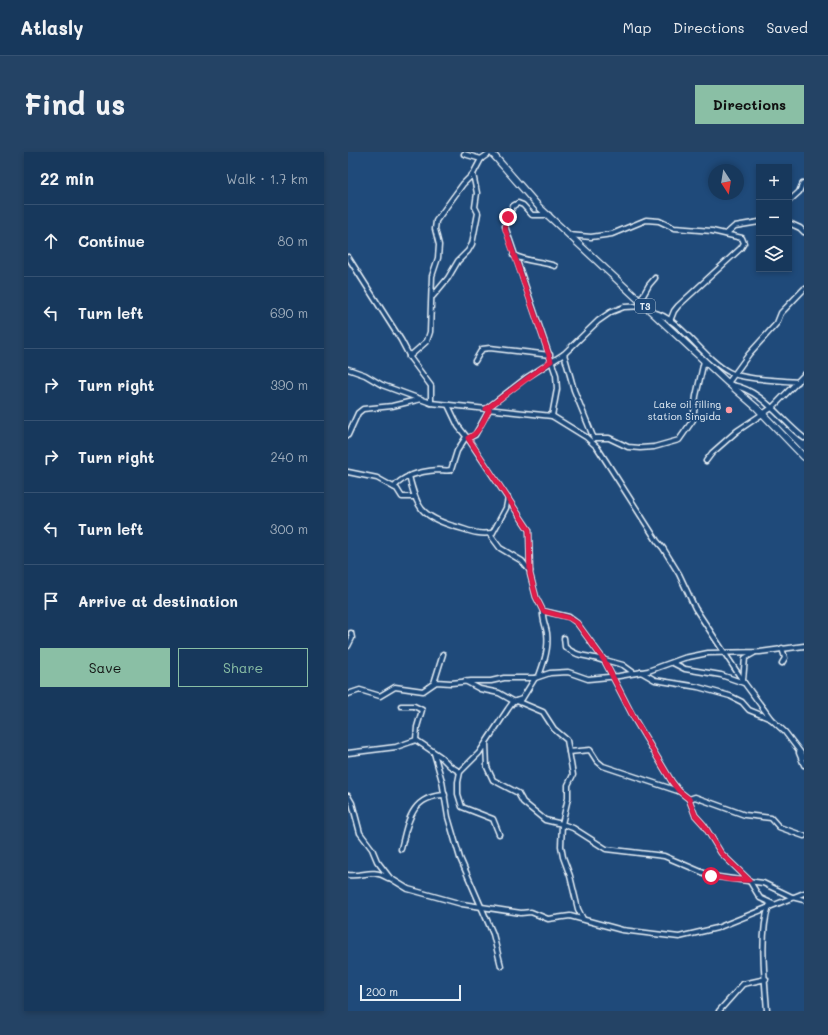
<!DOCTYPE html>
<meta charset="utf-8">
<style>
body{margin:0;font-family:Mali,sans-serif;background:#244365;color:#f1f3f6}
.controls{position:absolute;right:12px;top:12px;display:grid;overflow:hidden;border-radius:0px;box-shadow:0 2px 6px #0003}
.controls button{width:36px;height:36px;display:grid;place-items:center;padding:0;border:0;border-bottom:1px solid #365272;background:#17385c;color:#f1f3f6;font:20px sans-serif}
.compass{position:absolute;left:360px;top:12px;width:36px;height:36px;border-radius:50%;background:#17385c;box-shadow:0 2px 6px #0003;rotate:168deg}
.scale{position:absolute;left:12px;bottom:10px;width:101px;box-sizing:border-box;padding-left:4px;border:2px solid #e8f1f8;border-top:0;font-size:11px;line-height:14px;white-space:nowrap;color:#e8f1f8;-webkit-text-stroke:3px #1f4a7a;paint-order:stroke}
.stop{position:absolute;width:12px;height:12px;margin:-9px;border:3px solid #e11d48;border-radius:50%;background:#fff}
.stop.end{background:#e11d48;border-color:#fff;box-shadow:0 1px 4px #0008}
.list{margin:0;padding:0;list-style:none}
h2{display:flex;justify-content:space-between;align-items:center;height:52px;margin:0;padding:0 16px;font-size:17px}
h2 small{font-size:13px;font-weight:400;color:#9eacbb}
.list li{display:grid;grid-template-columns:26px 1fr auto;gap:12px;align-items:center;box-sizing:border-box;height:72px;padding:0 16px;border-top:1px solid #365272}
.list b{display:block;font-size:15px;white-space:nowrap}
.list em{font-size:13px;font-style:normal;color:#9eacbb}
.actions{display:flex;gap:8px;padding:12px 16px}
.actions a{flex:1;padding:9px 0;border:1px solid #8abfa5;border-radius:0px;text-align:center;font-size:14px;color:#8abfa5}
.actions .main{background:#8abfa5;color:#111}
.icon{flex:none;width:22px;height:22px;fill:none;stroke:currentColor;stroke-width:2;stroke-linecap:round;stroke-linejoin:round}
.map{position:relative;flex:none;width:456px;height:859px;overflow:hidden;border-radius:0px}
header{display:flex;align-items:center;gap:24px;box-sizing:border-box;height:56px;padding:0 20px;background:#17385c;border-bottom:1px solid #365272}
header strong{font-size:19px}
nav{display:flex;gap:22px;margin-inline-start:auto;font-size:14px}
.intro{display:flex;align-items:center;justify-content:space-between;box-sizing:border-box;height:96px;padding:0 24px}
h1{margin:0;font-size:28px}
.button{padding:10px 18px;border-radius:0px;background:#8abfa5;color:#111;font-size:14px;font-weight:700}
main{display:flex;gap:24px;padding:0 24px}
aside{flex:1;background:#17385c;border-radius:0px;box-shadow:0 2px 6px #0003}
.map>svg:first-child{display:block}
.lines{fill:none;stroke-linecap:round;stroke-linejoin:round}
.minor-casing{stroke:#e8f1f8;stroke-width:7}
.highway-casing{stroke:#e8f1f8;stroke-width:8}
.minor{stroke:#1f4a7a;stroke-width:4}
.highway{stroke:#1f4a7a;stroke-width:5.5}
.route{stroke:#e11d48;stroke-width:5}
.poi-dot{fill:#ff9aa2;stroke:#1f4a7a;stroke-width:1.5}
.labels{text-anchor:middle;dominant-baseline:central;stroke-width:3.5;stroke-linejoin:round;paint-order:stroke}
.shield{fill:#1f4a7a;stroke:#acbfd2;stroke-width:1}
.shield-label{font-size:9px;font-weight:bold;fill:#e8f1f8}
.poi-label{font-size:10px;fill:#e8f1f8;stroke:#1f4a7a;text-anchor:end}
</style>
<header>
<strong>Atlasly</strong>
<nav><a>Map</a><a>Directions</a><a>Saved</a></nav>
</header>
<div class="intro"><h1>Find us</h1><a class="button">Directions</a></div>
<main>
<aside>
<h2>22 min<small>Walk · 1.7 km</small></h2>
<ul class="list">
<li><svg class="icon" aria-label="ahead" viewBox="0 0 24 24"><path d="M12 20V5M6 11l6-6 6 6"/></svg><div><b>Continue</b></div><em>80 m</em></li>
<li><svg class="icon" aria-label="left" viewBox="0 0 24 24"><path d="M17 20v-9H6M10 6l-5 5 5 5"/></svg><div><b>Turn left</b></div><em>690 m</em></li>
<li><svg class="icon" aria-label="right" viewBox="0 0 24 24"><path d="M7 20v-9h11M14 6l5 5-5 5"/></svg><div><b>Turn right</b></div><em>390 m</em></li>
<li><svg class="icon" aria-label="right" viewBox="0 0 24 24"><path d="M7 20v-9h11M14 6l5 5-5 5"/></svg><div><b>Turn right</b></div><em>240 m</em></li>
<li><svg class="icon" aria-label="left" viewBox="0 0 24 24"><path d="M17 20v-9H6M10 6l-5 5 5 5"/></svg><div><b>Turn left</b></div><em>300 m</em></li>
<li><svg class="icon" aria-label="arrive" viewBox="0 0 24 24"><path d="M6 21V4h12l-3 4 3 4H6"/></svg><div><b>Arrive at destination</b></div></li>
</ul>
<div class="actions"><a class="main">Save</a><a>Share</a></div>
</aside>
<div class="map">
<svg width="456" height="859" viewBox="0 0 456 859">
<rect width="100%" height="100%" fill="#1f4a7a"/>
<filter id="ink" filterUnits="userSpaceOnUse"><feTurbulence type="fractalNoise" baseFrequency=".025" numOctaves="2"/><feDisplacementMap in="SourceGraphic" scale="8" xChannelSelector="R" yChannelSelector="G"/><feConvolveMatrix kernelMatrix="1 2 1 2 8 2 1 2 1" color-interpolation-filters="sRGB"/></filter>
<g filter="url(#ink)">
<g class="lines">
<defs>
<g id="minor">
<path d="M 116,2 L 133,7"/>
<path d="M 441,49 L 451,40 L 455,31"/>
<path d="M 201,63 L 184,63 L 175,53 L 170,51 L 165,54 L 157,74 L 208,223 L 209,237 L 204,264"/>
<path d="M 441,71 L 452,76 L 456,80"/>
<path d="M 378,82 L 387,74 L 411,70"/>
<path d="M 221,83 L 243,85 L 264,82 L 298,68 L 311,69 L 326,76 L 364,79 L 394,86 L 396,91 L 393,96 L 330,154 L 326,159 L 322,169"/>
<path d="M 165,103 C 179,110 193,109 207,114"/>
<path d="M 0,105 L 53,188 L 63,207 L 83,234 L 83,251"/>
<path d="M 85,144 L 100,126 L 110,109 L 120,99 L 124,92 L 130,61 L 127,55 L 129,41 L 125,22"/>
<path d="M 292,149 L 301,133 L 307,126"/>
<path d="M 304,160 C 333,166 354,206 381,220 C 396,228 432,228 450,230"/>
<path d="M 216,202 L 226,238 L 246,287"/>
<path d="M 61,205 L 79,189 L 82,180 L 84,124 L 90,106 L 91,93 L 87,77 L 88,69 L 115,32 L 125,22 L 133,7 L 143,0"/>
<path d="M 127,209 L 134,197 L 142,196 L 202,203"/>
<path d="M 0,217 L 17,223 L 34,233 L 83,251 L 204,264 L 238,285 L 249,295 L 309,389 L 315,396 L 331,422 L 347,456 L 395,529 L 423,567 L 437,580 L 456,605"/>
<path d="M 380,231 L 401,202 L 429,171 L 433,161 L 456,137"/>
<path d="M 384,233 C 416,239 432,268 456,286"/>
<path d="M 100,253 L 110,274 L 121,288 L 181,378 L 182,422 L 188,445 L 195,459 L 221,465 L 229,471 L 256,508 L 287,568 L 324,630 L 331,639 L 341,647 L 347,663 L 356,673 L 373,701 L 401,728 L 412,746 L 425,752"/>
<path d="M 138,257 L 178,226 L 216,202 L 250,169 L 263,160 L 276,155 L 297,154"/>
<path d="M 0,283 L 10,261 L 15,257 L 44,254 L 73,247"/>
<path d="M 120,286 L 127,283 L 141,258"/>
<path d="M 246,286 L 261,286 L 280,295 L 292,296 L 306,295 L 331,288 L 345,268 L 348,244 L 356,209"/>
<path d="M 358,309 L 364,301 L 389,279 L 425,255 L 456,223"/>
<path d="M 0,320 L 29,326 L 49,337 L 54,345 L 67,345"/>
<path d="M 61,324 C 69,356 73,364 105,374 C 121,378 127,383 144,381"/>
<path d="M 46,335 C 56,323 75,319 90,318 C 95,318 99,319 103,318 L 109,299 L 118,285"/>
<path d="M 160,346 L 158,356 L 143,384 L 152,396 L 174,409 L 182,419"/>
<path d="M 216,486 L 217,495 C 233,507 239,502 256,509"/>
<path d="M 0,494 L 4,486 L 3,481"/>
<path d="M 434,496 L 437,506 L 434,511"/>
<path d="M 257,508 L 275,513 L 286,521"/>
<path d="M 325,511 L 337,517 L 373,523 L 396,531"/>
<path d="M 293,520 L 307,528 L 350,535 L 382,544 L 394,550 L 401,558 L 423,567"/>
<path d="M 191,524 C 196,510 201,497 199,481 C 198,474 194,467 195,459"/>
<path d="M 395,528 L 397,506 L 406,501"/>
<path d="M 117,529 L 132,537 L 151,541 L 167,550"/>
<path d="M 86,531 L 95,502"/>
<path d="M 0,542 L 12,538 L 32,544 L 47,535 L 75,539 L 88,530 L 103,531 L 123,529 L 143,529 L 156,526 L 187,526 L 202,521 L 220,520 L 240,527 L 271,524 L 300,519 L 336,506 L 360,501 L 412,500 L 456,494"/>
<path d="M 169,549 L 195,560 L 206,577 L 219,588 L 225,623 L 220,633 L 220,646 L 214,672 L 225,676 L 258,697 L 316,704 L 363,724 L 415,731 L 444,745 L 456,748"/>
<path d="M 53,554 L 66,554 L 74,558 L 69,575 L 68,588"/>
<path d="M 68,588 L 93,605 L 102,614 L 112,620"/>
<path d="M 138,591 L 139,615 L 145,628 L 170,641 L 175,650 L 197,668 L 214,672 L 213,694 L 215,705 L 222,724 L 230,757 L 235,767"/>
<path d="M 221,600 L 242,598 L 249,609 L 255,614 L 330,639"/>
<path d="M 0,601 L 48,595 L 68,588"/>
<path d="M 86,601 L 94,629 L 100,665 L 112,706 L 145,782 L 153,814"/>
<path d="M 451,601 L 456,613"/>
<path d="M 0,644 L 4,651 L 12,681 L 24,697 L 29,709 L 42,726 L 60,737 L 114,752 L 173,761 L 183,760 L 200,767 L 222,764 L 274,778 L 331,785 L 369,776 L 456,741"/>
<path d="M 341,647 L 347,645 L 397,663 L 423,666 L 431,675 L 456,684"/>
<path d="M 151,682 L 145,667 L 114,655 L 110,642 L 110,630 L 112,620 L 131,601 L 160,557 L 165,550 L 174,547 L 187,526"/>
<path d="M 53,697 C 60,669 63,644 97,643"/>
<path d="M 0,723 C 16,725 23,716 40,726"/>
<path d="M 371,859 L 395,832 L 418,827"/>
<path d="M 419,859 C 417,829 411,782 421,754"/>
</g>
<path id="highway" d="M 143,0 L 191,55 L 380,231 L 409,256 L 456,305"/>
</defs>
<use href="#minor" class="minor-casing"/>
<use href="#highway" class="highway-casing"/>
<use href="#minor" class="minor"/>
<use href="#highway" class="highway"/>
</g>
</g>
<g class="lines" filter="url(#ink)">
<path class="route" d="M 160,65 L 157,77 L 203,209 L 138,257 L 141,258 C 136,268 131,282 120,286 L 181,378 L 182,422 L 188,445 L 195,459 L 221,466 L 229,471 L 256,508 L 287,568 L 324,630 L 331,639 L 341,647 L 347,663 L 356,673 L 373,701 L 401,728 L 383,728 L 363,724"/>
</g>
<circle class="poi-dot" cx="381" cy="258" r="4"/>
<g class="labels">
<rect class="shield" x="287" y="147" width="20" height="14" rx="3"/>
<g class="shield-label">
<text x="297" y="154">T3</text>
</g>
<g class="poi-label">
<text x="373" y="252">Lake oil filling<tspan x="373" dy="12">station Singida</tspan></text>
</g>
</g>
</svg>
<div class="controls">
<button>+</button>
<button>−</button>
<button><svg class="icon" aria-label="layers" viewBox="0 0 24 24"><path d="M12 4l9 5-9 5-9-5zM3 14l9 5 9-5"/></svg></button>
</div>
<svg class="compass" viewBox="-18 -18 36 36"><path d="M0-13l5 13h-10z" fill="#e53935"/><path d="M0 13l5-13h-10z" fill="#9eacbb"/></svg>
<div class="scale">200 m</div>
<div class="stop" style="left:363px;top:724px"></div>
<div class="stop end" style="left:160px;top:65px"></div>
</div>
</main>
